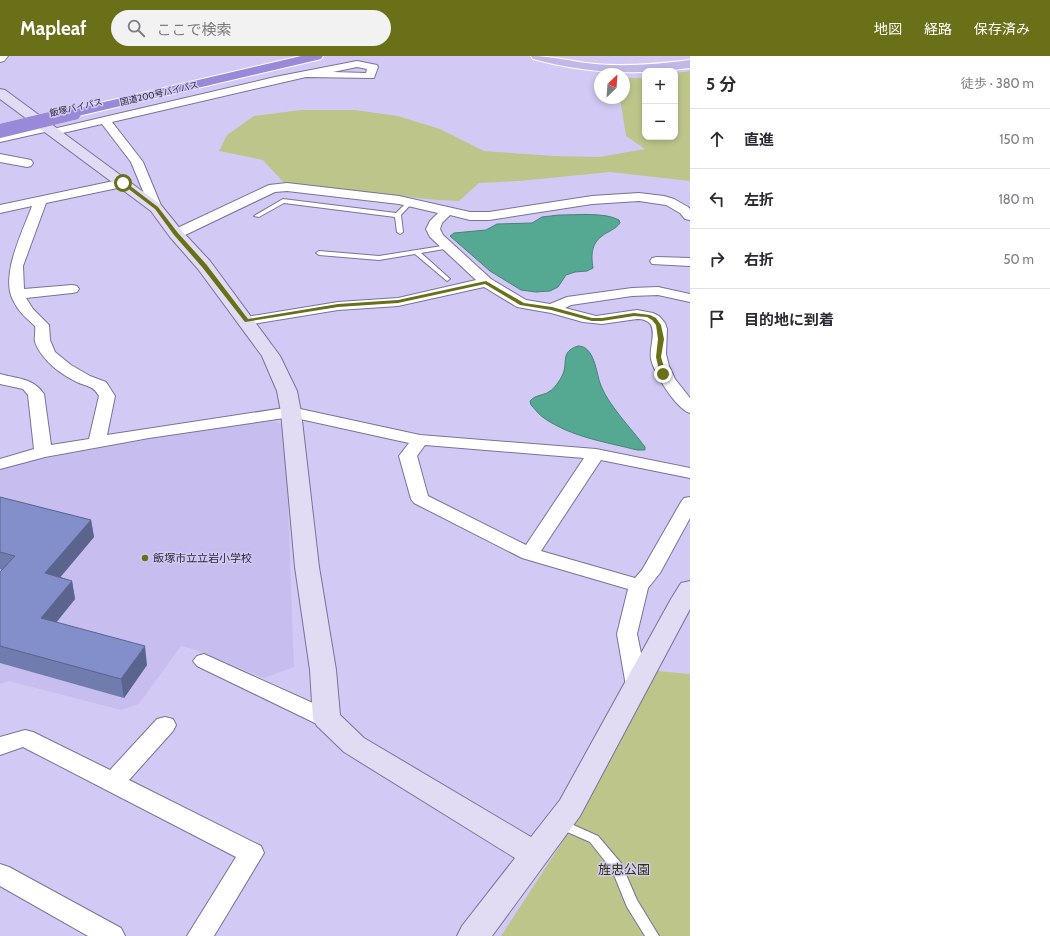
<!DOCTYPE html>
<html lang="ja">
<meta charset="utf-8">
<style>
body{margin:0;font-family:Cabin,"Noto Sans JP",sans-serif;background:#f2f2f3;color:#2b2b33}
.controls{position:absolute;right:12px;top:12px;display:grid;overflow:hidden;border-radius:8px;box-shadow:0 2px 6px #0003}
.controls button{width:36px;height:36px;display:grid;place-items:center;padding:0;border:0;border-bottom:1px solid #e1e1e2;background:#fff;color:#2b2b33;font:20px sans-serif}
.compass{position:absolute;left:594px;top:12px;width:36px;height:36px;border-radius:50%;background:#fff;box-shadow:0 2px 6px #0003;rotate:25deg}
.stop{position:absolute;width:12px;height:12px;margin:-9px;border:3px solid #697017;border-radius:50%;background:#fff}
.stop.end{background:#697017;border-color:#fff;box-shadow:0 1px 4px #0008}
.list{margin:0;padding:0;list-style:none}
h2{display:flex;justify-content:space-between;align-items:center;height:52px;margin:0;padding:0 16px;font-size:17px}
h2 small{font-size:13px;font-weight:400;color:#7c7c81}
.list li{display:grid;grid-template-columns:26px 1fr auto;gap:12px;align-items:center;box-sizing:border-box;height:60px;padding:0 16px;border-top:1px solid #e1e1e2}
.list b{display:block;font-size:15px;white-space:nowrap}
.list em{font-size:13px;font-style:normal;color:#7c7c81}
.icon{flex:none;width:22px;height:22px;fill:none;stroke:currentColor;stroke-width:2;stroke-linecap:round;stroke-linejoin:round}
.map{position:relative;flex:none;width:690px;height:880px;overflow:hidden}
header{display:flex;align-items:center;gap:24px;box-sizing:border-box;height:56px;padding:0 20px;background:#697017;color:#fff}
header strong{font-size:19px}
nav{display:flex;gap:22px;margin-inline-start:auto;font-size:14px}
.search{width:280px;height:36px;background:#f2f2f3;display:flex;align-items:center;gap:10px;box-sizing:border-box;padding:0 14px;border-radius:22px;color:#7c7c81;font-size:15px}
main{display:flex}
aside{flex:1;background:#fff}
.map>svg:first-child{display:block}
.built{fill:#c7bdef}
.green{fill:#bec58a}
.water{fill:#55a892;stroke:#498278}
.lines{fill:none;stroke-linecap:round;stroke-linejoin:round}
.lane-casing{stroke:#7a7299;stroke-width:2}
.street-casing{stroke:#7a7299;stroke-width:2}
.secondary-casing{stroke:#7a7299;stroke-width:2}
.primary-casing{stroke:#fff;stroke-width:2}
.highway-casing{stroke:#fff;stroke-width:2}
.lane{fill:#fff;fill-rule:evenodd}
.street{fill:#fff;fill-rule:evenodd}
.secondary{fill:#e1dbf3;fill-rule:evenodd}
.primary{fill:#c2b8e8;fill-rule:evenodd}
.highway{fill:#9a88d8;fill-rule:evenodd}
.highway-bridge-casing{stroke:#fff;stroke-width:14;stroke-linecap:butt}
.highway-bridge{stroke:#9a88d8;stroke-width:14}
.wall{fill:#707bae}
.shaded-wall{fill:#5b648d}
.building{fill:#828fca;stroke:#5b648d}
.route{fill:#697017}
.poi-dot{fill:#697017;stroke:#d2caf5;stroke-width:1.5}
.labels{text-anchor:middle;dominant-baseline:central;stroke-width:3;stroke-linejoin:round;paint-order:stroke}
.far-street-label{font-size:9px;fill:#2d2a3a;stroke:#d2caf5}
.poi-label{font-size:11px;fill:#2d2a3a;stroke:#d2caf5;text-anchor:start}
.near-park-label{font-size:13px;fill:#313400;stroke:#d2caf5}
</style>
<header>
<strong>Mapleaf</strong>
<div class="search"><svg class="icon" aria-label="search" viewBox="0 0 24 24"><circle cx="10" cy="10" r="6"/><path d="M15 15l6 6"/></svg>ここで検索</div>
<nav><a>地図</a><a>経路</a><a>保存済み</a></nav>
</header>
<main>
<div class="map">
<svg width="690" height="880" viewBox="0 0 690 880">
<rect width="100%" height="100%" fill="#d2caf5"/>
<path class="built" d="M 267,365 L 277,366 L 285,371 L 294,611 L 264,622 L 196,594 L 181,590 L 139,648 L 121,654 L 9,625 L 0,628 L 0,413 L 36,404 L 145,384 Z"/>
<g class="green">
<path d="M 690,15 L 690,125 L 610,116 L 519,125 L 479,127 L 459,145 L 437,144 L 284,127 L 263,104 L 219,95 L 227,79 L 254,60 L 301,54 L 355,54 L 398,60 L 440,73 L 484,95 L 554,100 L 599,101 L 645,93 L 626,80 L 620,42 L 624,42 L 624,22 L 645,22 L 645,81 L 675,81 L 675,23 L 678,23 L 675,17 Z"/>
<path d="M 658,615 L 690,618 L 690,880 L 501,880 L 583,754 L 654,620 Z"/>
</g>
<g class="water">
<path d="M 559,159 C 576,159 605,156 619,164 L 620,167 C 615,174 608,175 602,180 C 591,188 591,200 593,212 L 587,215 L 575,216 L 566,219 L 558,231 L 550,235 L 536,236 L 521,234 L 490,215 L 450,180 L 454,177 L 486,174 L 497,168 L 532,167 L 542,161 Z"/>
<path d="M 578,290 C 594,290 596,315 600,327 C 607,348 632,373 645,391 L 645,394 L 637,394 C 606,386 571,381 544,362 C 539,359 535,353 531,349 L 530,345 C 536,338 544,340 550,335 C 554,333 560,324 562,320 C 569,307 559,296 578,290 Z"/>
</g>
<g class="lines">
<defs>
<g id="lane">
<path d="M 283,143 L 396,157 L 408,145 L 413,146 L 401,159 L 403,176 L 400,178 L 397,176 L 395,161 L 284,147 L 259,161 L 254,160 Z"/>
<path d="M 448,189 L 451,191 L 450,192 L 421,197 L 449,222 L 450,223 L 447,225 L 415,198 L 379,204 L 319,199 L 316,197 L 319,195 L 379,200 Z"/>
<path d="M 560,763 L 598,780 L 621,807 L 637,844 L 659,880 L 645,880 L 627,851 L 612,814 L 590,786 L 556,771 L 554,768 L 556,765 Z"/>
</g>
<g id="street">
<path d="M 0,0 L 8,0 L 4,5 L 0,6 Z"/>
<path d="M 357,5 L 377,9 L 378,11 L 374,22 L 306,21 L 112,66 L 143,106 L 162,152 L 160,155 L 152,155 L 150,152 L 131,106 L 102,68 L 54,79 L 50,78 L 49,75 L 0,86 L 0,80 L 48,69 L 52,70 L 53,73 L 275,21 ZM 357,11 L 367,13 L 366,17 L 333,16 Z"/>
<path d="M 0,98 L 31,104 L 33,107 L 31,110 L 27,111 L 0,106 Z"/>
<path d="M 123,123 L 127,124 L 129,127 L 127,130 L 46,147 L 23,210 L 24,233 L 72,229 L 77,230 L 79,233 L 77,236 L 72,237 L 26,242 L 33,253 L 49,269 L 50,284 L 55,296 L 71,309 L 90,320 L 106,326 L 115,340 L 107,379 L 291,351 L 420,379 L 596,393 L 690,412 L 690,422 L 601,404 L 541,495 L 635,522 L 642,514 L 681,446 L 684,442 L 690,441 L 690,462 L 660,517 L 648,532 L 637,578 L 648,630 L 645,635 L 637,638 L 629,635 L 626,630 L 617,578 L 628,533 L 522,502 L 414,447 L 411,443 L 399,400 L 409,387 L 291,361 L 149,382 L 45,401 L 0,413 L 0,403 L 34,393 L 28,339 L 23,333 L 0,328 L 0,318 C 18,323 33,322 44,338 L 51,389 L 89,383 L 99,340 C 93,330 89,331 79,327 C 62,319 42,305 35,286 C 34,281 36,275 35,270 C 26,262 18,255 13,244 C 0,219 23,175 32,150 L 0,157 L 0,149 ZM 425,389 L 584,402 L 526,489 L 428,440 L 417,400 Z"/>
<path d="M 287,127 L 399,140 L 470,156 L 489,156 L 592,140 L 639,137 L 664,140 L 674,143 L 688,151 L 690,153 L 690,164 L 685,163 L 680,157 L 666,149 L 639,145 L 592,148 L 489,164 L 470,164 L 450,159 L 442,167 L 440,173 L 443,179 L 491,223 L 526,244 L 550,248 L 567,241 L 632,232 L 658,231 L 690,238 L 690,246 L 658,239 L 632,240 L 571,249 L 565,252 L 596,260 L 637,254 L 653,257 L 659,260 L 665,267 L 667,273 L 666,298 L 669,310 L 675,323 L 690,342 L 690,357 C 676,353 654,317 651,303 C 649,292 656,279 651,269 C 648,264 642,263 637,263 L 602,268 L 583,266 L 551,257 L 517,251 L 484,231 L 398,250 L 338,254 L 246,269 L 241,268 L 239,265 L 241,262 L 246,261 L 338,246 L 398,242 L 476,224 L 430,181 L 426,173 L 430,165 L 438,157 L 399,148 L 287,135 L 275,136 L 181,181 L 171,181 L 169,178 L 171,175 L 269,129 Z"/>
<path d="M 657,201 L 690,202 L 690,210 L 652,208 L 650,205 L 652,202 Z"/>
<path d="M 204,598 L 335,657 L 338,663 L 335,669 L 327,671 L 319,669 L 197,610 L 193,605 L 197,600 Z"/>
<path d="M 165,661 L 173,663 L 176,669 L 173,675 L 129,724 L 261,790 L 264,797 L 214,880 L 187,880 L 236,801 L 23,691 L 0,699 L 0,681 L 25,674 L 33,676 L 110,714 L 157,663 Z"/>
<path d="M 0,808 L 9,811 L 121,872 L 125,880 L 88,880 L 0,830 Z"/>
</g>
<path id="secondary" d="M 0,33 L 5,34 L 161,149 L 182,175 L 210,205 L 280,300 L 297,335 L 301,356 L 319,511 L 336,614 L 340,659 L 364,682 L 531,781 L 560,744 L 671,543 L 681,527 L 690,525 L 690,553 L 580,760 L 492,880 L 457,880 L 462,870 L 515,802 L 344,696 L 317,670 L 313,663 L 310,614 L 295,511 L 281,356 L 277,335 L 262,300 L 198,213 L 170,181 L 151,155 L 0,43 Z"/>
<path id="primary" d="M 531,0 C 553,0 573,6 595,8 C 627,11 658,8 690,4 L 690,12 C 635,19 588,18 533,3 Z"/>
<path id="highway" d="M 301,0 L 323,0 L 321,3 L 317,4 L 74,61 L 69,60 L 67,57 L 69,54 L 74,53 Z"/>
</defs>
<use href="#lane" class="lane-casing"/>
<use href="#street" class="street-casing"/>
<use href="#secondary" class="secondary-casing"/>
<use href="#primary" class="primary-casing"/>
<use href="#highway" class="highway-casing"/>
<use href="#lane" class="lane"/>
<use href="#street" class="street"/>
<use href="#secondary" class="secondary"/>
<use href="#primary" class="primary"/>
<use href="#highway" class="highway"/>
<defs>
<path id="highway-bridge" d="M 0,75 L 74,57"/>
</defs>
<use href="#highway-bridge" class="highway-bridge-casing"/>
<use href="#highway-bridge" class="highway-bridge"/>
</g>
<path class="wall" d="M 0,441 L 91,464 L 94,481 L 60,521 L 72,525 L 75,543 L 56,567 L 147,609 L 124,642 L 0,607 L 0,516 L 2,514 L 0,513 Z"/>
<g class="shaded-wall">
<path d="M 91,464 L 94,481 L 48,536 L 45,517 Z"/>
<path d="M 72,525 L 75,543 L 44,581 L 41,562 Z"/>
<path d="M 145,590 L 147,609 L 124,642 L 121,623 Z"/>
</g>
<path class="building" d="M 0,441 L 91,464 L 45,517 L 72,525 L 41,562 L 145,590 L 121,623 L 0,590 L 0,516 L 15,500 L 0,496 Z"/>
<path class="route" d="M 122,126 L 125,126 L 158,151 L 178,177 L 206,208 L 248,263 L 338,248 L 398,244 L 486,225 L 524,247 L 552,251 L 592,262 L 602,262 L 634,257 L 650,259 L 656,262 L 661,269 L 664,283 L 661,301 L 666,318 L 663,320 L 660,318 L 656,301 L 658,283 L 656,269 L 652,264 L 647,261 L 634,260 L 602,265 L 592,265 L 551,254 L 520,249 L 485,228 L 398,247 L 338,251 L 245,266 L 202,211 L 174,179 L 155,153 L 122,128 Z"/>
<circle class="poi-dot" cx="145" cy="502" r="4"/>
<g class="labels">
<g class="far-street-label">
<text transform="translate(159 37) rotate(-13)">国道200号バイパス</text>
<text transform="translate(76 51) rotate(-13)">飯塚バイパス</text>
</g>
<g class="poi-label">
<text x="153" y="502">飯塚市立立岩小学校</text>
</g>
<g class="near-park-label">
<text x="624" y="813">旌忠公園</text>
</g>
</g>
</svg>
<div class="controls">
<button>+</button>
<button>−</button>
</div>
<svg class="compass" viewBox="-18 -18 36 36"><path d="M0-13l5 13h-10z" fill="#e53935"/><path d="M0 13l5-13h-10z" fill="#7c7c81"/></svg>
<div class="stop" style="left:123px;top:127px"></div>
<div class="stop end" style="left:663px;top:318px"></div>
</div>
<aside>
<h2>5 分<small>徒歩 · 380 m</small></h2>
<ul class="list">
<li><svg class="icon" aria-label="ahead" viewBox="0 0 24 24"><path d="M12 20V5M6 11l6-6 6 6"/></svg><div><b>直進</b></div><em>150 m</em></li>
<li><svg class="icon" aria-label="left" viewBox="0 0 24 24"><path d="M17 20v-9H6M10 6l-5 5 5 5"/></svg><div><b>左折</b></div><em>180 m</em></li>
<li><svg class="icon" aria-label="right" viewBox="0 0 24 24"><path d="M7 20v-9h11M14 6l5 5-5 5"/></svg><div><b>右折</b></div><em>50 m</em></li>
<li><svg class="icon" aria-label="arrive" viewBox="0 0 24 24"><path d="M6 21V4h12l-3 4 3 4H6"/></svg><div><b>目的地に到着</b></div></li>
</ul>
</aside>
</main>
